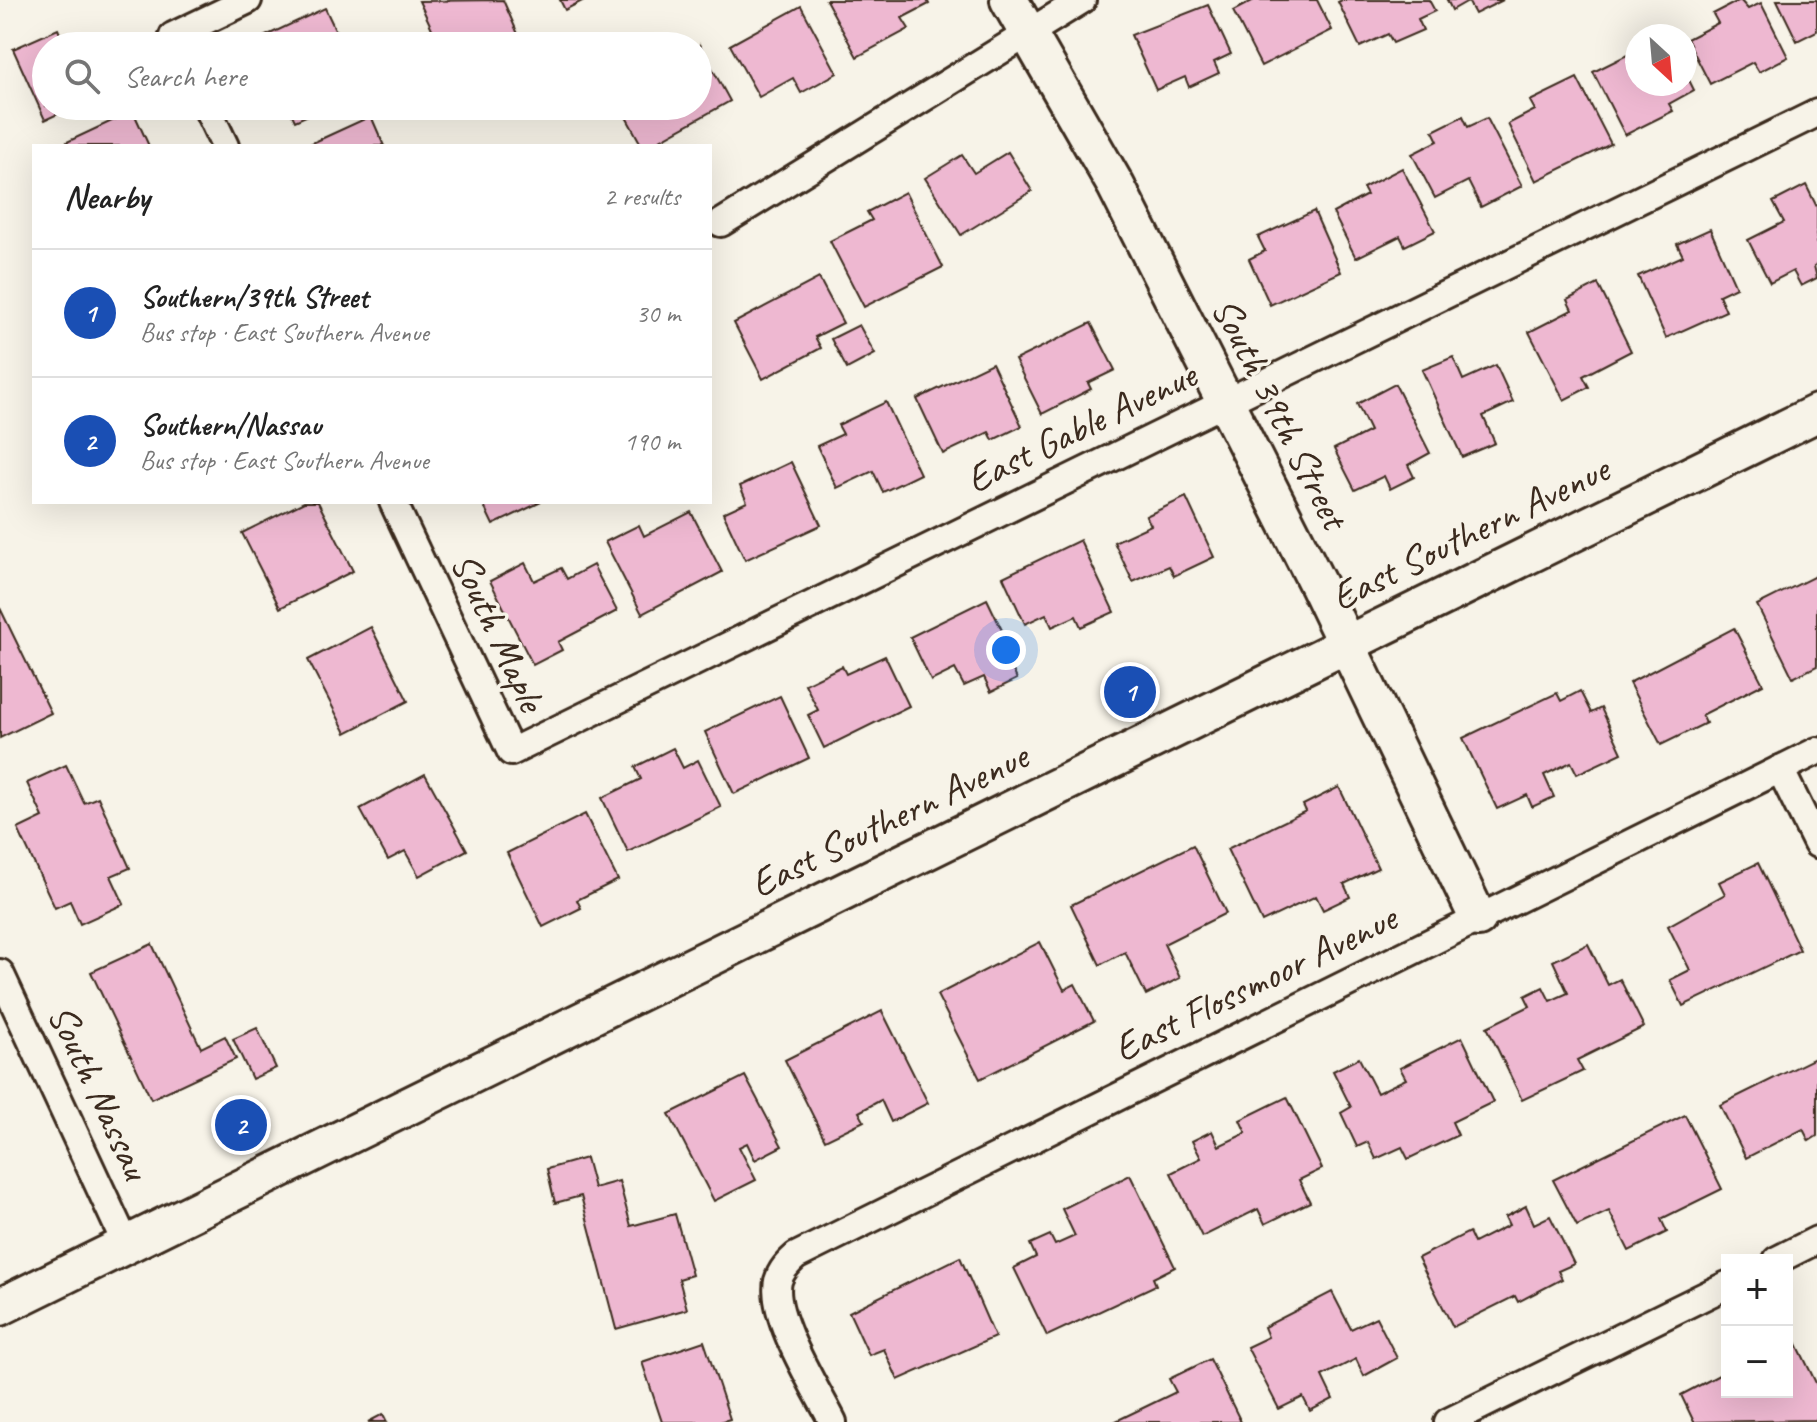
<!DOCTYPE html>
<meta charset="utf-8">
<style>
body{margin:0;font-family:Caveat,sans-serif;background:#f2f2f2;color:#222}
.controls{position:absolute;right:24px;bottom:24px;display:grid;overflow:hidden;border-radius:0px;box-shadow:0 8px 32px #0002}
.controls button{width:72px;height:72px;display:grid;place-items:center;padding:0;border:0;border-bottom:2px solid #e0e0e0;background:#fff;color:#222;font:40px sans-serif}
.compass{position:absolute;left:1625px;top:24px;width:72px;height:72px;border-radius:50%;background:#fff;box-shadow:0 8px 32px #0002;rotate:154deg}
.you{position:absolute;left:1006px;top:650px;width:28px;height:28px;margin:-20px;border:6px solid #fff;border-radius:50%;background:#1a73e8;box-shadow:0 0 0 12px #1a73e833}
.badge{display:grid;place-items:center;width:52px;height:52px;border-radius:50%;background:#1f6fb2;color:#fff;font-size:26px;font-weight:700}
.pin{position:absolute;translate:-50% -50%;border:4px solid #fff;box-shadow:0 2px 8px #0006}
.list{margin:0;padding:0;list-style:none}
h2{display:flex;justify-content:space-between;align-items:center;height:104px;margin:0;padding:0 32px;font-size:34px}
h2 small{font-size:26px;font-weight:400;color:#767676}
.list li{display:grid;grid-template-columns:52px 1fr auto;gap:24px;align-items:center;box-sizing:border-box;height:128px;padding:0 32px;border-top:2px solid #e0e0e0}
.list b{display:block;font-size:30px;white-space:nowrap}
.list p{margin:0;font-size:26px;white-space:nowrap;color:#767676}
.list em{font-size:26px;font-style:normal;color:#767676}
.icon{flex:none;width:44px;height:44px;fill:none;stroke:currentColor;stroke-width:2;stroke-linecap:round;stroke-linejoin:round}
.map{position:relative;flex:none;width:1817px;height:1422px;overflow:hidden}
.search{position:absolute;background:#fff;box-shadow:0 8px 32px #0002;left:32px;top:32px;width:680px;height:88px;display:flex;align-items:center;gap:20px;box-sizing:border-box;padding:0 28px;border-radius:44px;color:#767676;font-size:30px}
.panel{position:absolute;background:#fff;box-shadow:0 8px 32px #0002;left:32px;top:144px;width:680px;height:360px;border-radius:0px}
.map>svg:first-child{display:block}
.building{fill:#eeb8d1;stroke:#3b2a1e;stroke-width:2}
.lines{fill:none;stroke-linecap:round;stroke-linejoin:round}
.street-casing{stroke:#3b2a1e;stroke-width:32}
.secondary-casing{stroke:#3b2a1e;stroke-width:42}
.street{stroke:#f7f3e8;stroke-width:26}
.secondary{stroke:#f7f3e8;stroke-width:36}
.labels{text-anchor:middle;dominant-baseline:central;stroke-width:7;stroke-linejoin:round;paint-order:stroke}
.street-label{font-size:40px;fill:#3b2a1e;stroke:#f7f3e8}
</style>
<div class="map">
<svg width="1817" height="1422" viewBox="0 0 1817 1422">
<rect width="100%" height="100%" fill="#f7f3e8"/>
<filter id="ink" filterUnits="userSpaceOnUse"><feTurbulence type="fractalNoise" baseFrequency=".0125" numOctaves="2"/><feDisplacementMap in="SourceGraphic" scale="16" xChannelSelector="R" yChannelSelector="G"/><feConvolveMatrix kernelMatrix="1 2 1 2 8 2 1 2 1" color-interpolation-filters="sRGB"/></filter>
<g filter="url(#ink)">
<g class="building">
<path d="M 503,0 L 518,34 L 493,45 L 487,34 L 461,46 L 440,46 L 419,1 Z"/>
<path d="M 560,0 L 584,0 L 565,10 Z"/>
<path d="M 826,0 L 927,0 L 929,4 L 902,18 L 909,29 L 857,57 Z"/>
<path d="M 1254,0 L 1317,0 L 1332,30 L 1261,66 L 1233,11 Z"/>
<path d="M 1342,0 L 1429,0 L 1435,11 L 1418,19 L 1423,30 L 1393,43 L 1388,34 L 1360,47 L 1338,2 Z"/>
<path d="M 1447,0 L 1503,0 L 1475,14 L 1468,1 L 1452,10 Z"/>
<path d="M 1740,0 L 1748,9 L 1761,3 L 1788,57 L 1759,72 L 1753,62 L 1710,84 L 1687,39 L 1718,23 L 1713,14 Z"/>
<path d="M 1777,0 L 1817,0 L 1817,31 L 1797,41 Z"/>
<path d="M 1208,5 L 1231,54 L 1214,62 L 1219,73 L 1189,87 L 1185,77 L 1156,90 L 1131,35 Z"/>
<path d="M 801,6 L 837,73 L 801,93 L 793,78 L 759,97 L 730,45 Z"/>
<path d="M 325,8 L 343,46 L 260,46 L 257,40 Z"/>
<path d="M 58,29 L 65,46 L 46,46 L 46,106 L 75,106 L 45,120 L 13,49 Z"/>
<path d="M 700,46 L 730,101 L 649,146 L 642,146 L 620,106 L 698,106 Z"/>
<path d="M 1637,50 L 1637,84 L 1685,84 L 1685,72 L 1694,90 L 1669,104 L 1673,111 L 1625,135 L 1593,72 Z"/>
<path d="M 1577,78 L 1611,144 L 1536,181 L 1508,124 L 1535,110 L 1530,101 Z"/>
<path d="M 288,106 L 328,106 L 295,121 Z"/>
<path d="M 133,111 L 149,146 L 69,146 L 67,142 Z"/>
<path d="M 371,116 L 384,146 L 308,146 L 308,145 Z"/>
<path d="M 1463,116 L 1468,127 L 1487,118 L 1522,186 L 1481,207 L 1468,181 L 1435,198 L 1412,154 L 1438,141 L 1433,131 Z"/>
<path d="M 1008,152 L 1032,191 L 961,235 L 925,178 L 962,155 L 974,173 Z"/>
<path d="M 1402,168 L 1435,231 L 1405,246 L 1400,236 L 1356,258 L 1333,213 L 1367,195 L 1363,188 Z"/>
<path d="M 1806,185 L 1817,207 L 1817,264 L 1814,266 L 1817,278 L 1801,286 L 1793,271 L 1770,283 L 1748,240 L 1784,222 L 1773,202 Z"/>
<path d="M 905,192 L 943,267 L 864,307 L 830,241 L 872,220 L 867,212 Z"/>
<path d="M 1314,211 L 1341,272 L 1270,305 L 1249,259 L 1265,251 L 1258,237 Z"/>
<path d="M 1710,229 L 1736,287 L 1719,295 L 1726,311 L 1666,338 L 1638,276 L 1683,256 L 1677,244 Z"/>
<path d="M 819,278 L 843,323 L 815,337 L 821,348 L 763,379 L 734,323 Z"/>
<path d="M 1598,284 L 1631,351 L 1583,376 L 1589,387 L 1564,400 L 1529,332 L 1572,310 L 1567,300 Z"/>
<path d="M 1091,323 L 1115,370 L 1088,383 L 1091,389 L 1042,414 L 1015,360 Z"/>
<path d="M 859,325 L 875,354 L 847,369 L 831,339 Z"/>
<path d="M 1453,357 L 1463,380 L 1496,365 L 1513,402 L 1483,416 L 1495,443 L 1462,457 L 1422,370 Z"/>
<path d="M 992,363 L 1022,426 L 993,440 L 989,432 L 943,454 L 917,399 Z"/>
<path d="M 1395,384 L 1430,453 L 1408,465 L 1414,477 L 1390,489 L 1384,476 L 1355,490 L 1334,449 L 1370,431 L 1357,404 Z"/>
<path d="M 886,402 L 920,474 L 883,492 L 873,471 L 837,488 L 817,446 L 843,434 L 838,425 Z"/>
<path d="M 791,462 L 821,525 L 745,560 L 723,513 L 747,502 L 740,486 Z"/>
<path d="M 1186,497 L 1214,557 L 1174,576 L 1169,566 L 1133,582 L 1114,542 L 1151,525 L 1146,516 Z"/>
<path d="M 304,502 L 318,502 L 353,571 L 280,608 L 242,533 Z"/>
<path d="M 482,502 L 541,502 L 493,525 Z"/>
<path d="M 691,512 L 722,572 L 642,614 L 605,542 L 639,525 L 644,536 Z"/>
<path d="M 1080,540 L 1114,612 L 1081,627 L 1076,616 L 1052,627 L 1046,614 L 1025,624 L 1003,577 Z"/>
<path d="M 525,563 L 534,581 L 561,568 L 567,579 L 593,565 L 617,611 L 558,642 L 562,650 L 533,665 L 490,581 Z"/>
<path d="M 1817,575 L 1817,666 L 1793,678 L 1757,605 Z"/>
<path d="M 987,599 L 1012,651 L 1005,654 L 1017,679 L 991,692 L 984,677 L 964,686 L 955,669 L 931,681 L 910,637 Z"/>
<path d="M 0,608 L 51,713 L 0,738 Z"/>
<path d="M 371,627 L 408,701 L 346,733 L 308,660 Z"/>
<path d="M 1734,628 L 1763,684 L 1702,715 L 1706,723 L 1661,745 L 1629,683 Z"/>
<path d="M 885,656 L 909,706 L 824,748 L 808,715 L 818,710 L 805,684 L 842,666 L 846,674 Z"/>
<path d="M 1580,691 L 1591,713 L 1601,708 L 1622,753 L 1577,774 L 1571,762 L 1544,775 L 1554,797 L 1532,807 L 1527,795 L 1497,809 L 1463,738 L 1557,693 L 1561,701 Z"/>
<path d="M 780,696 L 809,758 L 734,794 L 705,732 Z"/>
<path d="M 673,748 L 683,768 L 698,760 L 721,807 L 628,852 L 602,798 L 641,779 L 635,767 Z"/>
<path d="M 66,765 L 84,803 L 98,797 L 130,868 L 111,876 L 124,904 L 80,924 L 70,901 L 55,908 L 18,829 L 43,817 L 27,783 Z"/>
<path d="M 425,774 L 467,850 L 419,876 L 405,851 L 388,860 L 360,809 Z"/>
<path d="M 1339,787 L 1378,868 L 1344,884 L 1350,897 L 1323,910 L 1316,896 L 1262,922 L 1227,849 L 1306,811 L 1303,805 Z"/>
<path d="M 585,814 L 618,880 L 577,900 L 581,908 L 543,927 L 507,853 Z"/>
<path d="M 1193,845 L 1226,913 L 1164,944 L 1180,978 L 1146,995 L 1125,952 L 1100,965 L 1071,905 Z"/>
<path d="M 1758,863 L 1800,950 L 1683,1006 L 1670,980 L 1690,970 L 1668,926 L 1725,894 L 1719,882 Z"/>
<path d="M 1040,942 L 1064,990 L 1075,984 L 1094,1021 L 980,1079 L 937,995 Z"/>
<path d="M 152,944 L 201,1048 L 225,1036 L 236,1059 L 151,1099 L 91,972 Z"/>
<path d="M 1588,944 L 1608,985 L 1620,979 L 1644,1027 L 1577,1060 L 1583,1071 L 1522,1100 L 1487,1027 L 1530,1006 L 1525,996 L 1543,987 L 1550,1001 L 1568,993 L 1553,961 Z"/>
<path d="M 882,1011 L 928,1103 L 891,1122 L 881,1100 L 859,1112 L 864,1121 L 825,1140 L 785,1060 Z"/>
<path d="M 257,1028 L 276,1068 L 252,1079 L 233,1039 Z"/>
<path d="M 1462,1037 L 1493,1102 L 1452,1122 L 1458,1135 L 1408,1159 L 1402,1147 L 1376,1159 L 1368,1142 L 1357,1147 L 1341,1113 L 1351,1107 L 1333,1071 L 1359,1058 L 1377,1093 L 1406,1079 L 1400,1068 Z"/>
<path d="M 1817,1057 L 1817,1136 L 1809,1141 L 1803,1129 L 1746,1158 L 1720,1105 Z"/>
<path d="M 745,1076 L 782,1146 L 755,1160 L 747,1143 L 739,1147 L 756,1180 L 714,1201 L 669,1114 Z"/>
<path d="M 1287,1097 L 1322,1169 L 1299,1180 L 1310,1202 L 1265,1224 L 1258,1209 L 1202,1237 L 1171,1173 L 1201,1158 L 1192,1141 L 1212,1131 L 1219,1146 L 1246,1133 L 1240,1120 Z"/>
<path d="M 1685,1115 L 1722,1189 L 1661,1219 L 1667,1232 L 1629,1251 L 1609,1211 L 1577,1226 L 1553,1180 Z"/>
<path d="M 586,1158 L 594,1188 L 619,1181 L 631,1226 L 675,1214 L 692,1275 L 679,1279 L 687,1309 L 616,1329 L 581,1196 L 555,1203 L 547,1169 Z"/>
<path d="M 1130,1175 L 1175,1267 L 1153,1278 L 1156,1285 L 1047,1336 L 1014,1268 L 1036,1257 L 1030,1244 L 1050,1235 L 1055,1245 L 1075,1236 L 1062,1209 Z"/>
<path d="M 1526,1206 L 1534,1224 L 1550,1216 L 1574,1264 L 1558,1271 L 1562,1279 L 1518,1302 L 1515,1296 L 1453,1327 L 1418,1258 L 1469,1232 L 1474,1243 L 1509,1225 L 1505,1217 Z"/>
<path d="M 960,1257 L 995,1337 L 898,1380 L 884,1349 L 869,1355 L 849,1312 Z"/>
<path d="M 1332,1292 L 1351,1329 L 1376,1317 L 1397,1358 L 1364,1376 L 1356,1359 L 1322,1376 L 1333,1399 L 1310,1411 L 1303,1397 L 1279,1409 L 1247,1347 L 1268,1337 L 1264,1327 Z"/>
<path d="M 1795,1340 L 1817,1385 L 1817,1420 L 1694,1422 L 1681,1395 L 1721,1374 L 1727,1392 L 1787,1392 L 1787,1344 Z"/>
<path d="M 704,1341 L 730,1419 L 720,1422 L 662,1422 L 642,1362 Z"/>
<path d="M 1210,1359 L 1241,1422 L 1114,1422 L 1176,1392 L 1169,1379 Z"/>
<path d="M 383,1414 L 387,1422 L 368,1422 Z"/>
</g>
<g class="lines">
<defs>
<g id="street">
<path d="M 178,46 L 173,36 L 248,0"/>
<path d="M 206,106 L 225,146"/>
<path d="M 721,223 L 1082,0"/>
<path d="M 393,502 L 511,752 L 1817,113"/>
<path d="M 1780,769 L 1817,844"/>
<path d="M 0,973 L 126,1244"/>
<path d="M 1777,1260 L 1817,1240"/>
<path d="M 833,1422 C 817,1390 770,1316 778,1281 C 781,1270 788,1263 796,1256 L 1817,751"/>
<path d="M 1448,1422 L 1727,1285"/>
</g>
<g id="secondary">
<path d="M 1009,0 L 1116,186 L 1318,585 L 1478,918"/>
<path d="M 0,1307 L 1817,413"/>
</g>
</defs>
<use href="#street" class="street-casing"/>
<use href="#secondary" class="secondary-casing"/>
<use href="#street" class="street"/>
<use href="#secondary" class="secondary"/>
</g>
</g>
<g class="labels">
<g class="street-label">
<text transform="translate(1280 413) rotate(63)">South 39th Street</text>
<text transform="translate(1081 427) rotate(-26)">East Gable Avenue</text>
<text transform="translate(1470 533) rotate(-26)">East Southern Avenue</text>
<text transform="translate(498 632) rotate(65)">South Maple</text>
<text transform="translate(889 820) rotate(-26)">East Southern Avenue</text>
<text transform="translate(1255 983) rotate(-26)">East Flossmoor Avenue</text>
<text transform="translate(99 1092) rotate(65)">South Nassau</text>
</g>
</g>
</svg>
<div class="controls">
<button>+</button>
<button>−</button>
</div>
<svg class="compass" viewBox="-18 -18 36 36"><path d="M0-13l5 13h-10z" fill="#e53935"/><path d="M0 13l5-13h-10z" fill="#767676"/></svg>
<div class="you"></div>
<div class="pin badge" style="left:1130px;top:692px;background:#1a4fb4">1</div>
<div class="pin badge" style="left:241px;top:1125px;background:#1a4fb4">2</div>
<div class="search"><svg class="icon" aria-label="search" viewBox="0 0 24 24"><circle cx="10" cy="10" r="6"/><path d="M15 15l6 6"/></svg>Search here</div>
<section class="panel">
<h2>Nearby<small>2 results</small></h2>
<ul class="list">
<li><span class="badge" style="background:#1a4fb4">1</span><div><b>Southern/39th Street</b><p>Bus stop · East Southern Avenue</p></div><em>30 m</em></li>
<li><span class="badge" style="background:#1a4fb4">2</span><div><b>Southern/Nassau</b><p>Bus stop · East Southern Avenue</p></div><em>190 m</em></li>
</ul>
</section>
</div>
